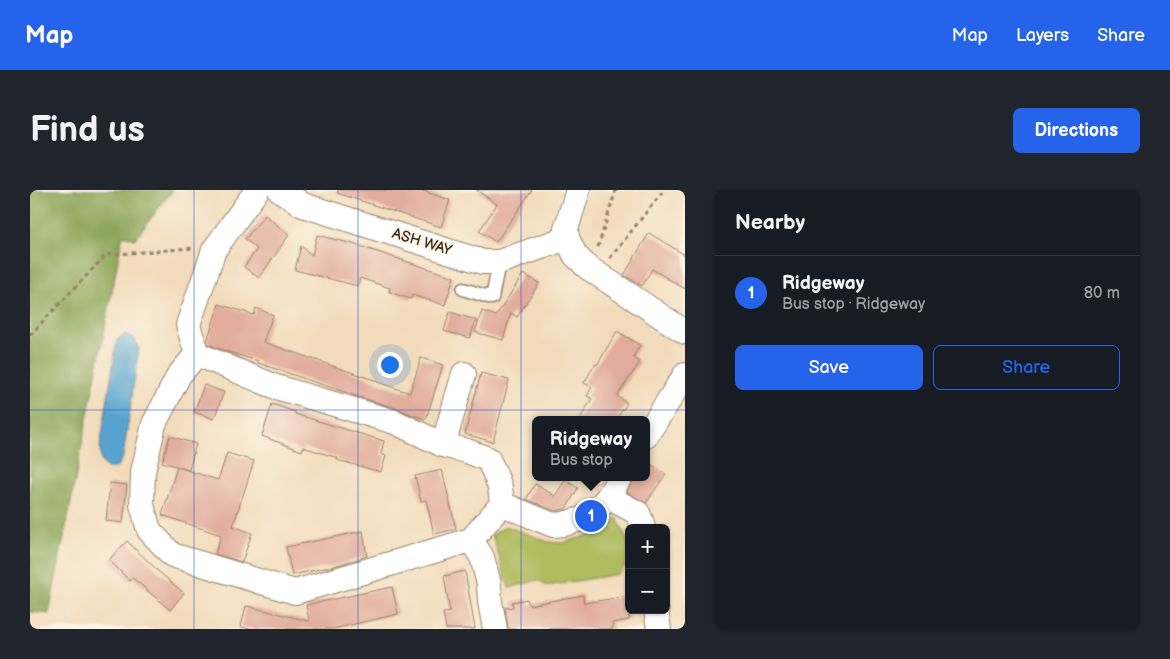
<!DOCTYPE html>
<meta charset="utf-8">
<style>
body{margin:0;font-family:"Balsamiq Sans",sans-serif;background:#20242c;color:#f1f3f6}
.controls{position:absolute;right:15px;bottom:15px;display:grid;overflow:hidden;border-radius:8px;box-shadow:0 1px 4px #0004}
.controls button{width:45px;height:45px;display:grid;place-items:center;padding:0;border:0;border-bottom:1px solid #363941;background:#171b24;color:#f1f3f6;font:25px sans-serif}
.you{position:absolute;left:359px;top:174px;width:18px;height:18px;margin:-12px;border:4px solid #fff;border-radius:50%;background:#1a73e8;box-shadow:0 0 0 8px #1a73e833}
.badge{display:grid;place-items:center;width:32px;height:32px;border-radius:50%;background:#2563eb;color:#fff;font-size:16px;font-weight:700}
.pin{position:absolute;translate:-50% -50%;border:2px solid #fff;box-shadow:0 1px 5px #0006}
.popup{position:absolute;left:502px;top:226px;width:118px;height:65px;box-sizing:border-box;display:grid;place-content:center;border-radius:8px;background:#171b24;filter:drop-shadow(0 1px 4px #0005);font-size:16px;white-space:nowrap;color:#9ea1a6}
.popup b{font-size:19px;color:#f1f3f6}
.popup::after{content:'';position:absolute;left:50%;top:100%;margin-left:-10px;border:10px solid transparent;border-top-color:#171b24}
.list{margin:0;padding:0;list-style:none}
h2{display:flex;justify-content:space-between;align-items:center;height:65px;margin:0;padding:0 20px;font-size:21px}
h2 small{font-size:16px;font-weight:400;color:#9ea1a6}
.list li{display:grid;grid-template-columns:32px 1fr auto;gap:15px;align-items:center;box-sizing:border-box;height:75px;padding:0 20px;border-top:1px solid #363941}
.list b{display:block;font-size:19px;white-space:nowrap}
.list p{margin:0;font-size:16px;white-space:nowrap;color:#9ea1a6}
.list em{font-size:16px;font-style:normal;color:#9ea1a6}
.actions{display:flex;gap:10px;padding:15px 20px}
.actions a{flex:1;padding:11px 0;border:1px solid #2563eb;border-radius:8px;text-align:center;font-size:18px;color:#2563eb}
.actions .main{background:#2563eb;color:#fff}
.map{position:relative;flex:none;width:655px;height:439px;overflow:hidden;border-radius:8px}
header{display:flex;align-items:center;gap:30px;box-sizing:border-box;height:70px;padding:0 25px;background:#2563eb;color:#fff}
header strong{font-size:24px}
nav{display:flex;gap:28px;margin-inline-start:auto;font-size:18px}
.intro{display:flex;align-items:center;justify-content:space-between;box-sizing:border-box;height:120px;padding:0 30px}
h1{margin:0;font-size:35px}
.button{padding:12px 22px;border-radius:8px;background:#2563eb;color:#fff;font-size:18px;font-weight:700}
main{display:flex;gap:30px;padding:0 30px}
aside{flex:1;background:#171b24;border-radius:8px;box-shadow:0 1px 4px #0004}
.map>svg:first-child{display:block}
.green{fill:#afbc5f;stroke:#75733e}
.forest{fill:#8ba456;stroke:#63673a}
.water{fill:#58a4d0;stroke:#4a6777}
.building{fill:#e1ac9b}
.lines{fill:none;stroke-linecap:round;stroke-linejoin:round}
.lane-casing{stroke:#96826c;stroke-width:15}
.street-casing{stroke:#96826c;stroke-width:26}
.path{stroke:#96826c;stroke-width:3;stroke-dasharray:4 4;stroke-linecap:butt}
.lane{stroke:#fff;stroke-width:12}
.street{stroke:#fff;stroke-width:24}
.grid{fill:none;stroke:#1d4ed8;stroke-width:1;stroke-opacity:0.55}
.labels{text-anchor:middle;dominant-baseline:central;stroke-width:4;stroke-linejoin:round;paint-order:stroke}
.street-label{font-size:15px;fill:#3b2a1e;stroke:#fcf5e5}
</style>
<header>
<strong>Map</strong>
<nav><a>Map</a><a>Layers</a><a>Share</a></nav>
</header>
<div class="intro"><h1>Find us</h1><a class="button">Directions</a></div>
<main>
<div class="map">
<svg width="655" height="439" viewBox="0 0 655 439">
<rect width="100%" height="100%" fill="#fcf5e5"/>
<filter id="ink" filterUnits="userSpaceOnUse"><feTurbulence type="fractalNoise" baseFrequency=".02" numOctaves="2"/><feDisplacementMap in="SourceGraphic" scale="10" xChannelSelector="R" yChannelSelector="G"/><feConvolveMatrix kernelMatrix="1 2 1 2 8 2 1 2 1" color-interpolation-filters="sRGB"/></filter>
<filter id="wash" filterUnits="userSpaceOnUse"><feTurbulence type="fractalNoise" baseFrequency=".0096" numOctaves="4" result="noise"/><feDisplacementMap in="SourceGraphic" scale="20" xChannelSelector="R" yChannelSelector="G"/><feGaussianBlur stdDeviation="1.12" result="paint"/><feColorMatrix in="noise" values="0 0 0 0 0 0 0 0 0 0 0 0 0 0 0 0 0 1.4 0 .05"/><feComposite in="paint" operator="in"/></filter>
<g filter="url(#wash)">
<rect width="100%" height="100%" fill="#f2dbbb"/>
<path class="green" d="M 587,327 L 599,356 L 599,371 L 588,384 L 517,396 L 508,390 L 479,398 L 462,345 L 476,336 L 519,352 L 532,353 L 573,341 Z"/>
<path class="forest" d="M 0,0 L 143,0 L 105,49 L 93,45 L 19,424 L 0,422 Z"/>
<path class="water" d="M 95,144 L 104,148 L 109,159 L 93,267 L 86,278 L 77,278 L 71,271 L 70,257 L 87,150 Z"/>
<g id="blocks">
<g class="building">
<path d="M 308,0 L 390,0 L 420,10 L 411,37 L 307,3 Z"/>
<path d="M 446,0 L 502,0 L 466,52 L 449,41 L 467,14 Z"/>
<path d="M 235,25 L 259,45 L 229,88 L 214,77 L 227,59 L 215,49 Z"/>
<path d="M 619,43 L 655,65 L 655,99 L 622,79 L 612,96 L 594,85 Z"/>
<path d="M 287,45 L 323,54 L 424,87 L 415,115 L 382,105 L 381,109 L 359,102 L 360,98 L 330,88 L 328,96 L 265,80 L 271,56 L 282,65 Z"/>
<path d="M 493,84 L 509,93 L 487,127 L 481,123 L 473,150 L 445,142 L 452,121 L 466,126 Z"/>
<path d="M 189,114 L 224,125 L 226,118 L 243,125 L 233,152 L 347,191 L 347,192 L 380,203 L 391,168 L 413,175 L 396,229 L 380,224 L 369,219 L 320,204 L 228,173 L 228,171 L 198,162 L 178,154 L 177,151 Z"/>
<path d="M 420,122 L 446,130 L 440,148 L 414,141 Z"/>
<path d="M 587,141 L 610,155 L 603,167 L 610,172 L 587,206 L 597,213 L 586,230 L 549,230 L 562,209 L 557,206 L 562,197 L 554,193 L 565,174 L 567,175 Z"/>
<path d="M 451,183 L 479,190 L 463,252 L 435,244 Z"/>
<path d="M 174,195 L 194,202 L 184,229 L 164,222 Z"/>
<path d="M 242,214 L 265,222 L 265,224 L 354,251 L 351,264 L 356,266 L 351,282 L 307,270 L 308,268 L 273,257 L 272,261 L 232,246 Z"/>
<path d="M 140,246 L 166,254 L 159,280 L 132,272 Z"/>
<path d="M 197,263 L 224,271 L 203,336 L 222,343 L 212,372 L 185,364 L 191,345 L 132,325 L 147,277 L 188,290 Z"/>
<path d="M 616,271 L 636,284 L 616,313 L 597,302 L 602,294 L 604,287 L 616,287 Z"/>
<path d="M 412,280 L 426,339 L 404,344 L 396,310 L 391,311 L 385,286 Z"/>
<path d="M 535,290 L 548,298 L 536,319 L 525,321 L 496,309 L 505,294 L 525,306 Z"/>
<path d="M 80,293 L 97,295 L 93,333 L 76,331 Z"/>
<path d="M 333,341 L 337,366 L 304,376 L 262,385 L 256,357 Z"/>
<path d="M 97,351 L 129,382 L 154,403 L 140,420 L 103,388 L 100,391 L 79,370 Z"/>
<path d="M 435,381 L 445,439 L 416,439 L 413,423 L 420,422 L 414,386 Z"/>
<path d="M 362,397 L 368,424 L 303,439 L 221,439 L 211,437 L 216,416 L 279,431 L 276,415 Z"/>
<path d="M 553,405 L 554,413 L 599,406 L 599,430 L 582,433 L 583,439 L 478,439 L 475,418 L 483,417 L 482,412 L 497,409 L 499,415 Z"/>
</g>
</g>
</g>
<g filter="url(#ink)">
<use href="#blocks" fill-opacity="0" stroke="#96826c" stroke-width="1"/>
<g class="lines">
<defs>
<path id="lane" d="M 433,99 L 462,108 L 469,72"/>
<g id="street">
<path d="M 250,0 L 273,15 L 453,72 L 469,72 L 537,48"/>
<path d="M 548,0 L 536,39 L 537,48 L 545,65 L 557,77 L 655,142"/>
<path d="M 167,164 L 246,197 L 365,232 L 413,255 L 437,261 L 458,269 L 465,284 L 470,297 L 472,314 L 441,350 L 265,402 L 142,365 L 119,340 L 112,315 L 113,282 L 124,234 L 149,185 Z"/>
<path d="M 167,164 L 158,135 L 184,60 L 227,0"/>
<path d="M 616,246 L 655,185"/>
<path d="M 413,255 L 434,184"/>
<path d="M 578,307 L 608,323 L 612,333 L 613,338"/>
<path d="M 472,314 L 523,335 L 534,334 L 561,326 L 578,307 L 590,287"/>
<path d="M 441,350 L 452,367 L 459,394 L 460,412 L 465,439"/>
<path d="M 626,420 L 629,439"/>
</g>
</defs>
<use href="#lane" class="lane-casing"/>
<use href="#street" class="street-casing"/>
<g class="path">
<path d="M 568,57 L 586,0"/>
<path d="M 580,68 L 634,0"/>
<path d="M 0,145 L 76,65 L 163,58"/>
</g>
<use href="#lane" class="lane"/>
<use href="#street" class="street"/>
</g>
</g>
<path class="grid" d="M 164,0 L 164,439M 328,0 L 328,439M 491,0 L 491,439M 0,220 L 655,220"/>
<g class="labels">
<g class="street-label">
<text transform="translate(392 52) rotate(17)">ASH WAY</text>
</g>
</g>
</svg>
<div class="controls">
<button>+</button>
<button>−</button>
</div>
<div class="you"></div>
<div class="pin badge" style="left:561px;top:326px">1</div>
<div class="popup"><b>Ridgeway</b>Bus stop</div>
</div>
<aside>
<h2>Nearby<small></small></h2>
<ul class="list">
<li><span class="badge">1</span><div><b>Ridgeway</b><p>Bus stop · Ridgeway</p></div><em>80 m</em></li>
</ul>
<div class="actions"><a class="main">Save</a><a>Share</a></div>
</aside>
</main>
